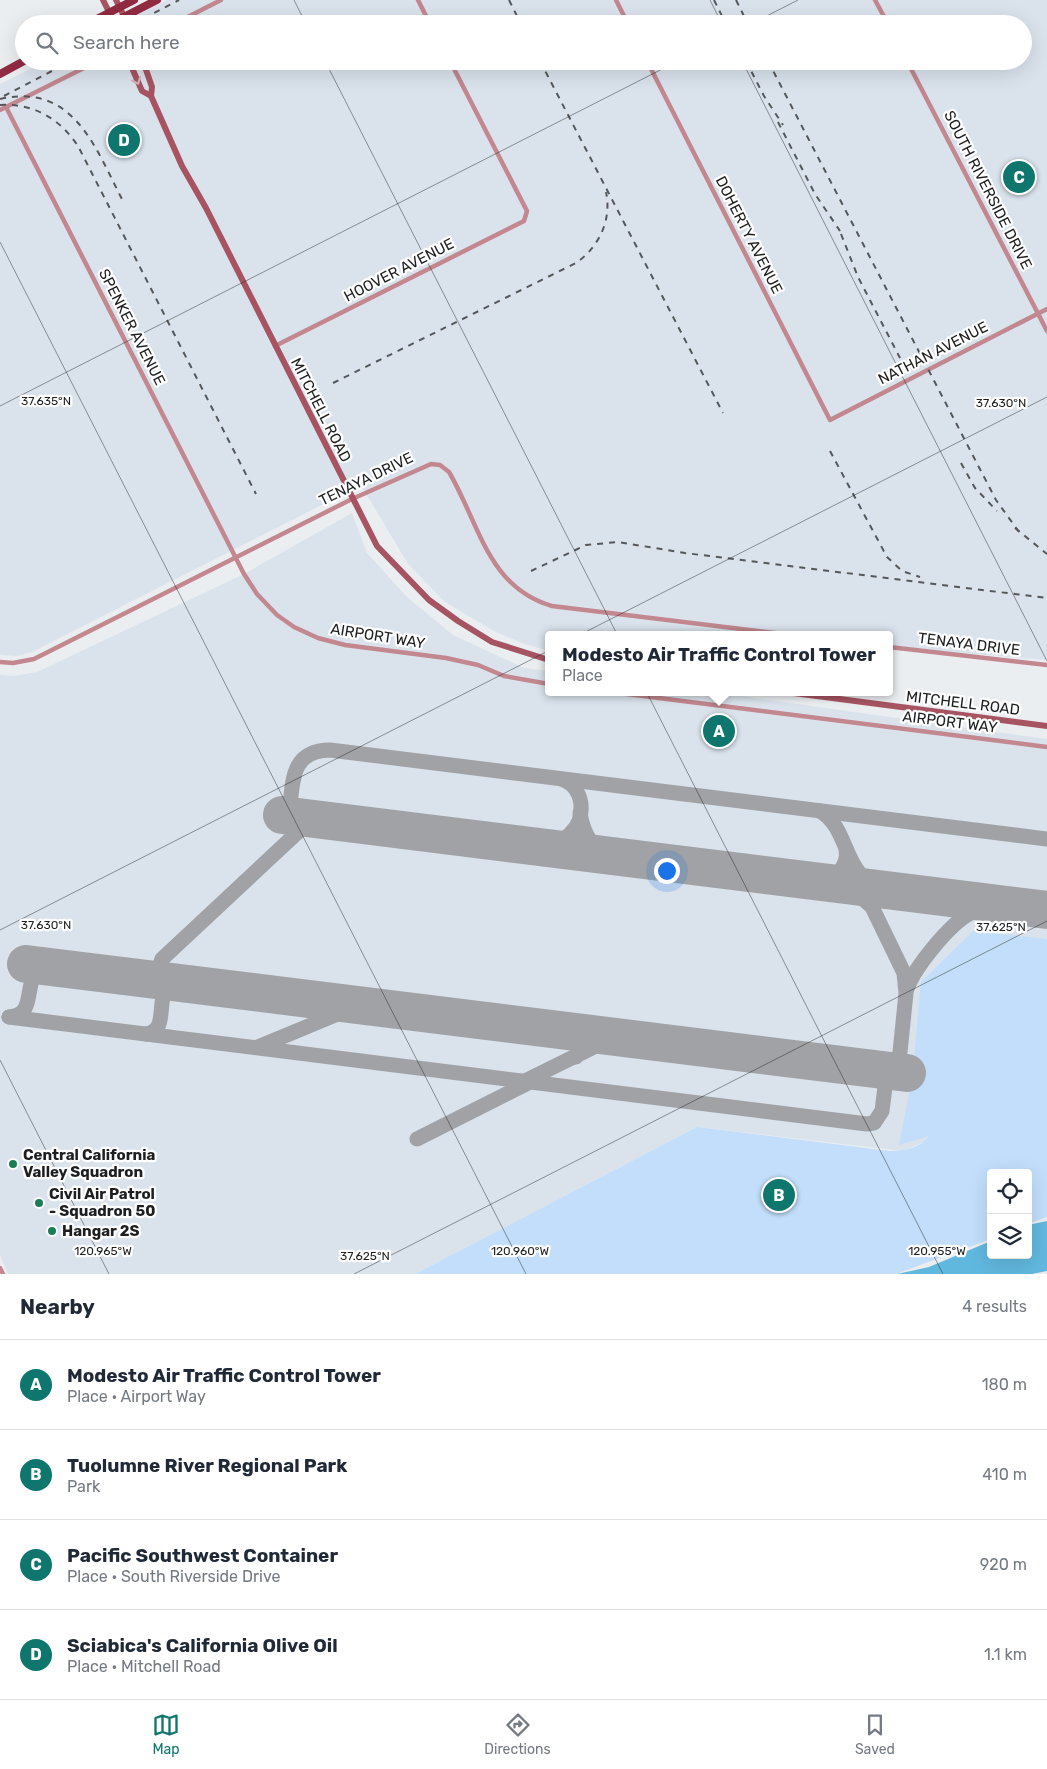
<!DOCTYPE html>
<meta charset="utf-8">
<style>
body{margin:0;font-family:Rubik,sans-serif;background:#f6f6f7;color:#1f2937}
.controls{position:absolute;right:15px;bottom:15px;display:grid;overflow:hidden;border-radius:5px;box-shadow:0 5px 20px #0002}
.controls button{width:45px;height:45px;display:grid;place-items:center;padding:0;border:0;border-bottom:1px solid #e0e1e3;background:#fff;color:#1f2937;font:25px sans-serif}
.you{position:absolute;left:666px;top:870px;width:18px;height:18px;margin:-12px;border:4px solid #fff;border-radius:50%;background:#1a73e8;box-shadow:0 0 0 8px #1a73e833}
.badge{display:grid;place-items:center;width:32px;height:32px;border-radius:50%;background:#0f766e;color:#fff;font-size:16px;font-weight:700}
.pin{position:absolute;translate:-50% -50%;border:2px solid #fff;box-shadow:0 1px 5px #0006}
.popup{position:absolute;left:545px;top:631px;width:348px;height:65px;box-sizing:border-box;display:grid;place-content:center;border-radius:5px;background:#fff;filter:drop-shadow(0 1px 4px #0005);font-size:16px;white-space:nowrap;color:#747a83}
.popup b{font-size:19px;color:#1f2937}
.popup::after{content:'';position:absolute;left:50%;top:100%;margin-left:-10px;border:10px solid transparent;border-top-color:#fff}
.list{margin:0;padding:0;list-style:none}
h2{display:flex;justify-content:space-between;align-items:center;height:65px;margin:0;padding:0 20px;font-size:21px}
h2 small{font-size:16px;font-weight:400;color:#747a83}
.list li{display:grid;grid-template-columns:32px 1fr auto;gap:15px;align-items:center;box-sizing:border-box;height:90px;padding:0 20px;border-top:1px solid #e0e1e3}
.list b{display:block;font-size:19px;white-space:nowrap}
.list p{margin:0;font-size:16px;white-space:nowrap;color:#747a83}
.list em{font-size:16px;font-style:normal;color:#747a83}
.icon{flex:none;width:28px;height:28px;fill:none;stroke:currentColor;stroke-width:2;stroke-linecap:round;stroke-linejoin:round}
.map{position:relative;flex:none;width:1047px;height:1274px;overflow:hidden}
.search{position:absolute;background:#fff;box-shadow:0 5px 20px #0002;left:15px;right:15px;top:15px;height:55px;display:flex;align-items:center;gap:12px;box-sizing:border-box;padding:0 18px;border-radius:28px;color:#747a83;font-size:19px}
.sheet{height:425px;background:#fff}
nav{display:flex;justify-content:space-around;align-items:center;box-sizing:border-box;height:70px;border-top:1px solid #e0e1e3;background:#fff;font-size:14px;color:#747a83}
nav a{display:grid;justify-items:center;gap:2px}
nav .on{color:#0f766e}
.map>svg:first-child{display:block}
.built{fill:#dae3ec}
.green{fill:#c2defa}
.water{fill:#61b8de}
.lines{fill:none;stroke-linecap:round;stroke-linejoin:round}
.taxiway{stroke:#a0a2a5;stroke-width:15}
.runway{stroke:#a0a2a5;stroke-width:38}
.minor{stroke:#c2878f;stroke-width:4.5}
.secondary{stroke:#a75462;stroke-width:6}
.primary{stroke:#912b42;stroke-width:8}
.rail{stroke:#565759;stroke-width:2;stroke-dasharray:6 6;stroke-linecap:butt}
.oneway{stroke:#d7b2b8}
.ticks{fill:none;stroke:#1d1e1f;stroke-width:1;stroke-opacity:0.45}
.poi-dot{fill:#1c7d55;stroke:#fff;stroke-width:2}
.labels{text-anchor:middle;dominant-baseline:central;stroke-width:4.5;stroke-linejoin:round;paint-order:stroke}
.street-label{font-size:15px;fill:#1d1e1f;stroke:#fff}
.poi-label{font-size:15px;font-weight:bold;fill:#1d1e1f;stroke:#fff;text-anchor:start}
.ticks-label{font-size:12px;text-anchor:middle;fill:#1d1e1f;stroke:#fff;stroke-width:4.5;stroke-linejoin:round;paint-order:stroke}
</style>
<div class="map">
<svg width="1047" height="1274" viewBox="0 0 1047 1274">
<rect width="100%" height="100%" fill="#ebeef1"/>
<g class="built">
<path d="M 167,0 L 1047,0 L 1047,660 L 889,647 L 889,635 L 750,635 L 720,632 L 719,635 L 549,635 L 549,651 L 524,644 L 494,631 L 445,602 L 408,564 L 361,485 L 32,652 L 17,656 L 0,655 L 0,84 L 46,61 L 1023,61 L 1023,24 L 120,24 Z"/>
<path d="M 352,513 L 367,553 L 407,597 L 453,635 L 524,668 L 549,671 L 549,692 L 712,692 L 1047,739 L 1047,1097 L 1033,1109 L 1008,1117 L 941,1124 L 924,1142 L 903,1151 L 697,1127 L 415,1274 L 8,1274 L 0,1255 L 0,675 L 14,676 L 37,672 L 244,574 Z"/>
</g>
<path class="green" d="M 973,931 L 1047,939 L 1047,1217 L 1028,1224 L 1028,1173 L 991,1173 L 991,1239 L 896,1274 L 415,1274 L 697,1127 L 890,1151 C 905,1151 920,1148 929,1136 L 899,1145 L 912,1079 L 921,982 Z"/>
<path class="water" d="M 1047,1221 L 1047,1271 L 1032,1274 L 897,1274 L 929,1267 L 991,1241 L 991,1255 L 1028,1255 L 1028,1225 Z"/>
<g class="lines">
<g class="taxiway">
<path d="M 820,811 C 852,830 841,880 888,890"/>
<path d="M 580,813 C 583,832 592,851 613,856"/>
<path d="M 289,815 C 293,785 289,750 330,750 L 1047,839"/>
<path d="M 541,847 C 551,845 562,842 570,834 C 587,818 585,787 561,779"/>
<path d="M 818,881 C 835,881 849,866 846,849"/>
<path d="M 836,884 L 855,892 L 872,907 L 904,973 L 906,993 L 898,1072"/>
<path d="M 176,983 L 161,975 L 159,967 L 162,959 L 313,818"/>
<path d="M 907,989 C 914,968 949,925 969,914 C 979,908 991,906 1003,905"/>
<path d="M 9,1017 L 867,1124 L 874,1123 L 882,1111 L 887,1071"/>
<path d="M 9,1017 C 43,1014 15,970 52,967"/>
<path d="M 569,1031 C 583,1035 586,1047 576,1057"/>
<path d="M 146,1034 C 173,1030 150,990 176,983"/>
<path d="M 258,1047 L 352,1008 L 365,1006"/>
<path d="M 525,1081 L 604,1042 L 623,1038"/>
<path d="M 417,1139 L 528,1083"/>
</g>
<g class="runway">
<path d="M 282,815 L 1047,910"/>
<path d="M 26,964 L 907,1073"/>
</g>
<g class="minor">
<path d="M 418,0 L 430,24"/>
<path d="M 616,0 L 628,24"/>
<path d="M 875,0 L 888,24"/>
<path d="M 174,24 L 221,0"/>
<path d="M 647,61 L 830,420 L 1047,309"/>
<path d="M 907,61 L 1047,331"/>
<path d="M 6,107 L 244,574 L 257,594 L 277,615 L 294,627 L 318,638 L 345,645 L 446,658 L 478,665 L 504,676 L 549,684"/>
<path d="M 0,110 L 98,61"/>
<path d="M 275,346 L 524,221 L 527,211 L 450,61"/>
<path d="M 889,647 L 1047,665"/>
<path d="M 0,662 L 13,663 L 34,659 L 352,499 L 431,464 L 440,465 L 449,472 C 479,523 488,588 552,606 L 791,635"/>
<path d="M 611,692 L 1047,747"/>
<path d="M 0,1268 L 3,1274"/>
</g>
<g class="secondary">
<path d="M 103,0 L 115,24"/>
<path d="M 116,0 L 128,24"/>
<path d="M 129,61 L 142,91 L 151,96"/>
<path d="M 143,61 L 152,87 L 151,96 L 182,166 L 206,208 L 377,546 L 429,600 L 458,621 L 492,642 L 549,660"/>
<path d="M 786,692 L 1047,726"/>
</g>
<g class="primary">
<path d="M 87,24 L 134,0"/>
<path d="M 110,24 L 157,0"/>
<path d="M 0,74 L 24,61"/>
</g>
<g class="rail">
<path d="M 509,0 L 521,24"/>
<path d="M 714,0 L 726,24"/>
<path d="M 736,0 L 748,24"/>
<path d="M 133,24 L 179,0"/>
<path d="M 540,61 L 723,413"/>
<path d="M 746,61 L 764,96 L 783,125"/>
<path d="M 768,61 L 996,500 L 1019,532"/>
<path d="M 4,96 L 71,61"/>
<path d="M 0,99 C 75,82 96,150 124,203"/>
<path d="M 0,105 C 34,103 60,119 78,146 L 256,494"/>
<path d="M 778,122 L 815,194 L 840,231"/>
<path d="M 841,234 L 858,277 L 900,358"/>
<path d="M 333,383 L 576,263 C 599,247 612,220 606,192"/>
<path d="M 830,451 L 887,557 L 902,571 L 920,577"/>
<path d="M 961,463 L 975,488 L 997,511"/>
<path d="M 1015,528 L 1047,554"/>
<path d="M 531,571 L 586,545 L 618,542 L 685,553 L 1047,598"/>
</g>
</g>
<defs><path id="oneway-chevron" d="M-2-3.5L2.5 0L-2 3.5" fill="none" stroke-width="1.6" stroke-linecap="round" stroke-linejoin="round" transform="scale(1.25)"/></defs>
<use class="oneway" href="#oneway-chevron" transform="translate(137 81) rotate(66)"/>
<path class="ticks" d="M 294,0 L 306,24M 710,0 L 722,24M 751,24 L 798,0M 325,61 L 943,1274M 742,61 L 1047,661M 0,242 L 526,1274M 0,406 L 678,61M 0,930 L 1047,397M 0,1060 L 109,1274M 354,1274 L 1047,921"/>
<g class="poi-dot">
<circle cx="13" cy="1164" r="5"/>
<circle cx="39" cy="1203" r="5"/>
<circle cx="52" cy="1231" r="5"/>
</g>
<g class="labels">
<g class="street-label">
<text transform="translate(988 190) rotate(63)">SOUTH RIVERSIDE DRIVE</text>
<text transform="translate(749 235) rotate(63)">DOHERTY AVENUE</text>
<text transform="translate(399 270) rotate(-27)">HOOVER AVENUE</text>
<text transform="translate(132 327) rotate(63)">SPENKER AVENUE</text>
<text transform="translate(933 353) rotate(-27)">NATHAN AVENUE</text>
<text transform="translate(321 410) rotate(63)">MITCHELL ROAD</text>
<text transform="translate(366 479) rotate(-26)">TENAYA DRIVE</text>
<text transform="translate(378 636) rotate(9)">AIRPORT WAY</text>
<text transform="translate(969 644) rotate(7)">TENAYA DRIVE</text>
<text transform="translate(963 703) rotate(7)">MITCHELL ROAD</text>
<text transform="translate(950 722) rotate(7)">AIRPORT WAY</text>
</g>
<g class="poi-label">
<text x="23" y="1155">Central California<tspan x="23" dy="17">Valley Squadron</tspan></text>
<text x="49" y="1194">Civil Air Patrol<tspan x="49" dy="17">- Squadron 50</tspan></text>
<text x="62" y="1231">Hangar 2S</text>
</g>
</g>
<g class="ticks-label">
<text x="46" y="405">37.635°N</text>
<text x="1001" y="407">37.630°N</text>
<text x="46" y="929">37.630°N</text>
<text x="1001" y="931">37.625°N</text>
<text x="103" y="1255">120.965°W</text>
<text x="520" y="1255">120.960°W</text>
<text x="937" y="1255">120.955°W</text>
<text x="365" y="1260">37.625°N</text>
</g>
</svg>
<div class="controls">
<button><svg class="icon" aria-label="locate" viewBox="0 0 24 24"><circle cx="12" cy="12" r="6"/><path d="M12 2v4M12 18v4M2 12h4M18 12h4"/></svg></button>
<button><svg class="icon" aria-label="layers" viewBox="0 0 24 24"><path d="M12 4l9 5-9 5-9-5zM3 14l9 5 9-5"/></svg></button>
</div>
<div class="you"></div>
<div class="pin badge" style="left:719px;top:731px">A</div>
<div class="popup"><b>Modesto Air Traffic Control Tower</b>Place</div>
<div class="pin badge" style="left:779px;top:1195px">B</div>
<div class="pin badge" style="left:1019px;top:177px">C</div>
<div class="pin badge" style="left:124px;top:140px">D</div>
<div class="search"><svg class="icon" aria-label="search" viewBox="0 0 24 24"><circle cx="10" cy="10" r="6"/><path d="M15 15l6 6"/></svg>Search here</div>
</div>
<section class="sheet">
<h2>Nearby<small>4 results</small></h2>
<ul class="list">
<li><span class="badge">A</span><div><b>Modesto Air Traffic Control Tower</b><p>Place · Airport Way</p></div><em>180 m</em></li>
<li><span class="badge">B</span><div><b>Tuolumne River Regional Park</b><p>Park</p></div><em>410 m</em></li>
<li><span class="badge">C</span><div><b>Pacific Southwest Container</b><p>Place · South Riverside Drive</p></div><em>920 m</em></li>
<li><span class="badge">D</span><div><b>Sciabica's California Olive Oil</b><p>Place · Mitchell Road</p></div><em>1.1 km</em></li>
</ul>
</section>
<nav>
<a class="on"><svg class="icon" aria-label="map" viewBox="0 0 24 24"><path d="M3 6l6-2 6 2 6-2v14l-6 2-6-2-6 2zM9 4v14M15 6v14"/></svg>Map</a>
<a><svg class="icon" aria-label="directions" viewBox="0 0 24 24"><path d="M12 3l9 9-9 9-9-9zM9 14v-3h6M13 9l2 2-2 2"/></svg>Directions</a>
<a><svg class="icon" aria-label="saved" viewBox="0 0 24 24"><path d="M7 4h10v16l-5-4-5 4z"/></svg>Saved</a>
</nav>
